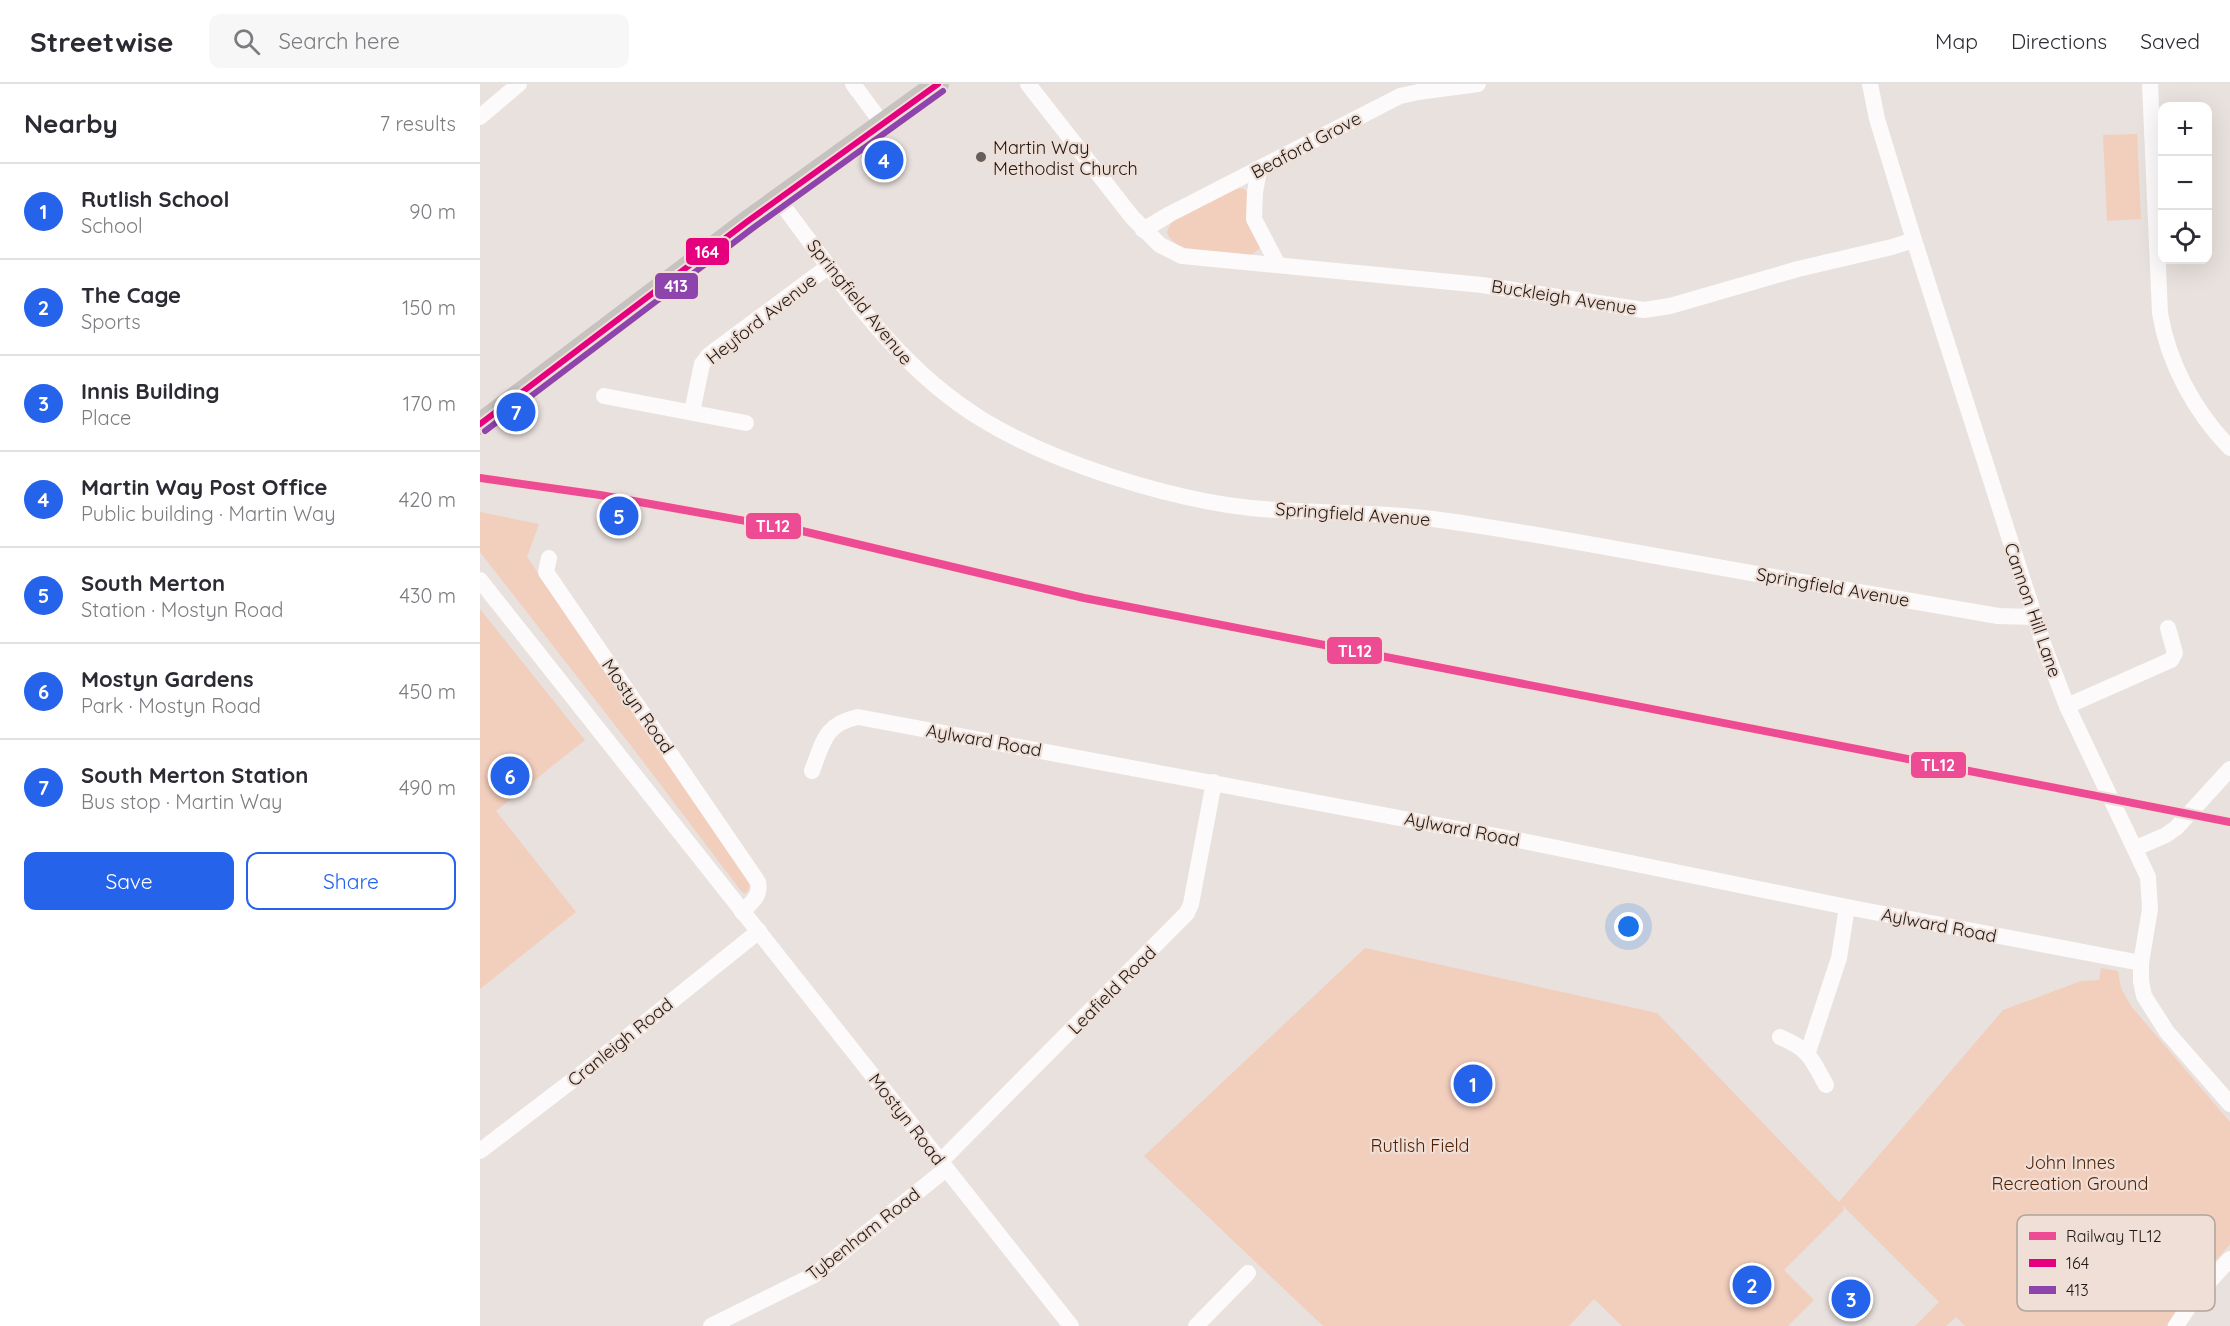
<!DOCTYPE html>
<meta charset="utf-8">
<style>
body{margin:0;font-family:Quicksand,sans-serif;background:#f7f7f7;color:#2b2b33}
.controls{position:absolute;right:18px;top:18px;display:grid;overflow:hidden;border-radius:12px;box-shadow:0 6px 24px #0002}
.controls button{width:54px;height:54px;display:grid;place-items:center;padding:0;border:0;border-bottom:2px solid #e1e1e2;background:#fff;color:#2b2b33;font:30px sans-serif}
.you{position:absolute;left:1149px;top:843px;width:21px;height:21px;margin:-15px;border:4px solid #fff;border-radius:50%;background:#1a73e8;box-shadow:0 0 0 9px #1a73e833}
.badge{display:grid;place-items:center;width:39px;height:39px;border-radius:50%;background:#2563eb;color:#fff;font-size:20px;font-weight:700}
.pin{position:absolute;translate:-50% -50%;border:3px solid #fff;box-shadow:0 2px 6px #0006}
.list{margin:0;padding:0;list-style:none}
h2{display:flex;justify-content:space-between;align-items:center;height:78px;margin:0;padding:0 24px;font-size:26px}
h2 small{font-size:20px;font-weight:400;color:#7c7c81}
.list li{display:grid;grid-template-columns:39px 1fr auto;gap:18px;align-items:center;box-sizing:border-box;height:96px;padding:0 24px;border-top:2px solid #e1e1e2}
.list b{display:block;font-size:22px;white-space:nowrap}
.list p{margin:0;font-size:20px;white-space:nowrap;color:#7c7c81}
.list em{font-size:20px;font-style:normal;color:#7c7c81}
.actions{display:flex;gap:12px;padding:18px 24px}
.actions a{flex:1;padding:14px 0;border:2px solid #2563eb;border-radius:12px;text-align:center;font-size:21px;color:#2563eb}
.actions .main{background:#2563eb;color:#fff}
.icon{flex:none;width:33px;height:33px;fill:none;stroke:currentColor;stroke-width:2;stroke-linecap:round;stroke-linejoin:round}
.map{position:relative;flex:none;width:1750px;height:1242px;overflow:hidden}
header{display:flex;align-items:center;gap:36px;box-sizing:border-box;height:84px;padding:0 30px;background:#fff;border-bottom:2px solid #e1e1e2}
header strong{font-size:28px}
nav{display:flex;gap:33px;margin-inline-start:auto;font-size:21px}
.search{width:420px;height:54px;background:#f7f7f7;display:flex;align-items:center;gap:15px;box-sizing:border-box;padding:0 21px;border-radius:12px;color:#7c7c81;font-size:22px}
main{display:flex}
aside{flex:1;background:#fff}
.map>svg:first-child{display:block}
.green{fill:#f2cebd}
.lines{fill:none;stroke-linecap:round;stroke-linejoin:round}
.minor{stroke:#fcfafa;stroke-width:16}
.secondary{stroke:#c5c2bf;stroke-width:22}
.bus-1-casing{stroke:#efdfd7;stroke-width:10}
.bus-2-casing{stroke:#efdfd7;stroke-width:10}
.bus-1{stroke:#e5007d;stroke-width:6}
.bus-2{stroke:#8e44ad;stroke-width:6}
.rail-1-casing{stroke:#efdfd7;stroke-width:12}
.rail-1{stroke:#ee4b95;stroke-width:8}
.poi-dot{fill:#655f5c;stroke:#efdfd7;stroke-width:2}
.labels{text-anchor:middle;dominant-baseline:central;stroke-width:4.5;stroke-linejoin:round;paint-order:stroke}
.street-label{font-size:18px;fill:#1e1916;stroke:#efdfd7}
.poi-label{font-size:18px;fill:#1e1916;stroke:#efdfd7;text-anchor:start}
.park-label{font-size:18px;fill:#511f02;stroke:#efdfd7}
.key{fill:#efdfd7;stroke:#b0a49d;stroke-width:1.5}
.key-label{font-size:16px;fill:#1e1916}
.line-badge{stroke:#efdfd7;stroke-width:2}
.badge-label{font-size:16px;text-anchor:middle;font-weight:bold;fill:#fff}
</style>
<header>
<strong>Streetwise</strong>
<div class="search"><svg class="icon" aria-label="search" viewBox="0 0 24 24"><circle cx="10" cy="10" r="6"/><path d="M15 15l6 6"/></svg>Search here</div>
<nav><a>Map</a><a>Directions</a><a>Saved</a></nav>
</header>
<main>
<aside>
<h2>Nearby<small>7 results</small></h2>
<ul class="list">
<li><span class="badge">1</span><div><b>Rutlish School</b><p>School</p></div><em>90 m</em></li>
<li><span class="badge">2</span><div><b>The Cage</b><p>Sports</p></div><em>150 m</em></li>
<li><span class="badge">3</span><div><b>Innis Building</b><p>Place</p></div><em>170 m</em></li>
<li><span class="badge">4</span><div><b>Martin Way Post Office</b><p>Public building · Martin Way</p></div><em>420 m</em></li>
<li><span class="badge">5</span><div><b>South Merton</b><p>Station · Mostyn Road</p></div><em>430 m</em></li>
<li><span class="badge">6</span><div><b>Mostyn Gardens</b><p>Park · Mostyn Road</p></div><em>450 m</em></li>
<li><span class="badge">7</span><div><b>South Merton Station</b><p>Bus stop · Martin Way</p></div><em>490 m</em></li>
</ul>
<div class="actions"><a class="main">Save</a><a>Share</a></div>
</aside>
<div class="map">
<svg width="1750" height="1242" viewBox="0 0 1750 1242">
<rect width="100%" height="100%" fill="#e9e1dd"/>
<g class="green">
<path d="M 1657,50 L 1661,135 L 1627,137 L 1623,51 Z"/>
<path d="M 758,104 L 764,105 L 767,108 L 780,164 L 770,172 C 747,170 695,173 687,148 L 692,137 Z"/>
<path d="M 0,428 L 59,440 L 47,473 L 268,795 C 270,801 270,806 265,810 L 261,807 L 152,663 L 0,468 Z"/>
<path d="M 0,525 L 105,656 L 16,727 L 96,828 L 0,905 Z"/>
<path d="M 885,864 L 1177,929 L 1359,1118 L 1523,926 L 1601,897 L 1619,896 L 1621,884 L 1638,887 L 1641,904 L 1651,922 L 1750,1038 L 1750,1160 L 1717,1198 L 1686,1242 L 1485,1242 L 1476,1233 L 1466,1242 L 1435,1242 L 1459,1218 L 1362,1121 L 1364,1126 L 1304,1186 L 1334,1216 L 1308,1242 L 1142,1242 L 1114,1215 L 1089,1242 L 843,1242 L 664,1072 Z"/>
</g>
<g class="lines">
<g class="minor">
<path d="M 373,0 L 402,39"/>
<path d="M 548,0 L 652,133 L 680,161 L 702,172 L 1002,201 L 1164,226 L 1190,222 L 1318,185 L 1412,163 L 1434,156"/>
<path d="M 1390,0 L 1397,35 L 1434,156 L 1565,565 L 1587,622 L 1668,793 L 1670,825 L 1661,879 L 1661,897 L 1664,912 L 1687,948 L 1750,1020"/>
<path d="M 1670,0 L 1680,229 C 1688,279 1715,328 1750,364"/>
<path d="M 0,33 L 39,0"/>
<path d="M 779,86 L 775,108 L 774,135 L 798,181"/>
<path d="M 298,115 C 359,195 415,283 503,336 C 574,379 688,415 771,424 C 831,430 892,427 953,435 C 1022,444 1090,457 1159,469 C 1279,490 1398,512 1518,532 L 1554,533"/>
<path d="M 663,146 L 690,130 L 920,12 L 938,8 L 998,0"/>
<path d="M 124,312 L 266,339"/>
<path d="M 212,328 L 222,280 L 229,271 L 349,182"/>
<path d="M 69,474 L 66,488 L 278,798 C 281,812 272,818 262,828"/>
<path d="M 0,496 L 591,1242"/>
<path d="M 1587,622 L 1691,576 L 1695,569 L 1688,544"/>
<path d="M 332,687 C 343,659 344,640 378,633 L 1043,757 L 1367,823 L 1661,879"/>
<path d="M 1656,764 L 1686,751 L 1696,744 L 1750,685"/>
<path d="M 1300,953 C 1330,966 1331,974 1346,1001"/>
<path d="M 1328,968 L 1359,874 L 1367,823"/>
<path d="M 0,1067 L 106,986 L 279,847"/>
<path d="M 461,1077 L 707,829 L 711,820 L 734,698"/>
<path d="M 231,1242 L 334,1191 L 466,1085"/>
<path d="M 716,1242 L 768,1189"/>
<path d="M 1696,1242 L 1715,1213 L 1750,1175"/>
</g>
<path class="secondary" d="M 0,340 L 268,137 L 458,0"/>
<defs>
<path id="bus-1" d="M 0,340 L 268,137 L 458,0"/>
<path id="bus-2" d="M 5,347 L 273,144 L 463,7"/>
</defs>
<use href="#bus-1" class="bus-1-casing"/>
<use href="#bus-2" class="bus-2-casing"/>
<use href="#bus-1" class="bus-1"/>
<use href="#bus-2" class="bus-2"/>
<defs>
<path id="rail-1" d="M 0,394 L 120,411 L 322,447 L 604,514 L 1750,738"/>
</defs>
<use href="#rail-1" class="rail-1-casing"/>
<use href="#rail-1" class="rail-1"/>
</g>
<circle class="poi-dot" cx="501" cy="73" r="6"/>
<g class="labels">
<g class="street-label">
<text transform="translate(826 61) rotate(-28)">Beaford Grove</text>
<text transform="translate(1084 213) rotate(9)">Buckleigh Avenue</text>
<text transform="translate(380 218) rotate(51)">Springfield Avenue</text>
<text transform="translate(281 235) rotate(-38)">Heyford Avenue</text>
<text transform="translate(873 430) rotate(4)">Springfield Avenue</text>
<text transform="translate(1353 503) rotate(10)">Springfield Avenue</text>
<text transform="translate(1553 526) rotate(71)">Cannon Hill Lane</text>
<text transform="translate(158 622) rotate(55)">Mostyn Road</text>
<text transform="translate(504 656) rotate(10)">Aylward Road</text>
<text transform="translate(982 745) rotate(11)">Aylward Road</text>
<text transform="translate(1459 841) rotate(11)">Aylward Road</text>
<text transform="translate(632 906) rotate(-45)">Leafield Road</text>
<text transform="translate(140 958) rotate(-39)">Cranleigh Road</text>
<text transform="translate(427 1035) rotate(52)">Mostyn Road</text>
<text transform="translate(383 1150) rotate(-38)">Tybenham Road</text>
</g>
<g class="poi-label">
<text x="513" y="63">Martin Way<tspan x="513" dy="21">Methodist Church</tspan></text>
</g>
<g class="park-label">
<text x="940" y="1061">Rutlish Field</text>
<text x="1590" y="1078">John Innes<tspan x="1590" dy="21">Recreation Ground</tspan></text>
</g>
</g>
<rect x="1537" y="1131" width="198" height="96" rx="9" class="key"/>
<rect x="1549" y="1148" width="27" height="8" fill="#ee4b95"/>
<rect x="1549" y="1175" width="27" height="8" fill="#e5007d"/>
<rect x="1549" y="1202" width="27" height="8" fill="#8e44ad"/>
<g class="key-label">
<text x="1586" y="1158">Railway TL12</text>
<text x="1586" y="1185">164</text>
<text x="1586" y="1212">413</text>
</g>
<g class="line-badge">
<rect x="205" y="153" width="45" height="29" rx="6" fill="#e5007d"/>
<rect x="174" y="188" width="45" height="28" rx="6" fill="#8e44ad"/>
<rect x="265" y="428" width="57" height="28" rx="6" fill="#ee4b95"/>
<rect x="846" y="552" width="57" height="29" rx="6" fill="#ee4b95"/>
<rect x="1430" y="667" width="57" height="28" rx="6" fill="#ee4b95"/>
</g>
<g class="badge-label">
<text x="227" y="174">164</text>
<text x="196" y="208">413</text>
<text x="293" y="448">TL12</text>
<text x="875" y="573">TL12</text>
<text x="1458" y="687">TL12</text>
</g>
</svg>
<div class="controls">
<button>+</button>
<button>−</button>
<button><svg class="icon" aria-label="locate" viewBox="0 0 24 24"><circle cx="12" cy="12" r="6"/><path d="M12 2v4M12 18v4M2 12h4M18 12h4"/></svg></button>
</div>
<div class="you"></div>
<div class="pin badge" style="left:993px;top:1000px">1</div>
<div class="pin badge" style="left:1272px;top:1201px">2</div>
<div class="pin badge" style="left:1371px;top:1215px">3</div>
<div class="pin badge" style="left:404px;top:76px">4</div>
<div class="pin badge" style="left:139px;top:432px">5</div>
<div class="pin badge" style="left:30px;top:692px">6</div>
<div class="pin badge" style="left:36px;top:328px">7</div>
</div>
</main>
